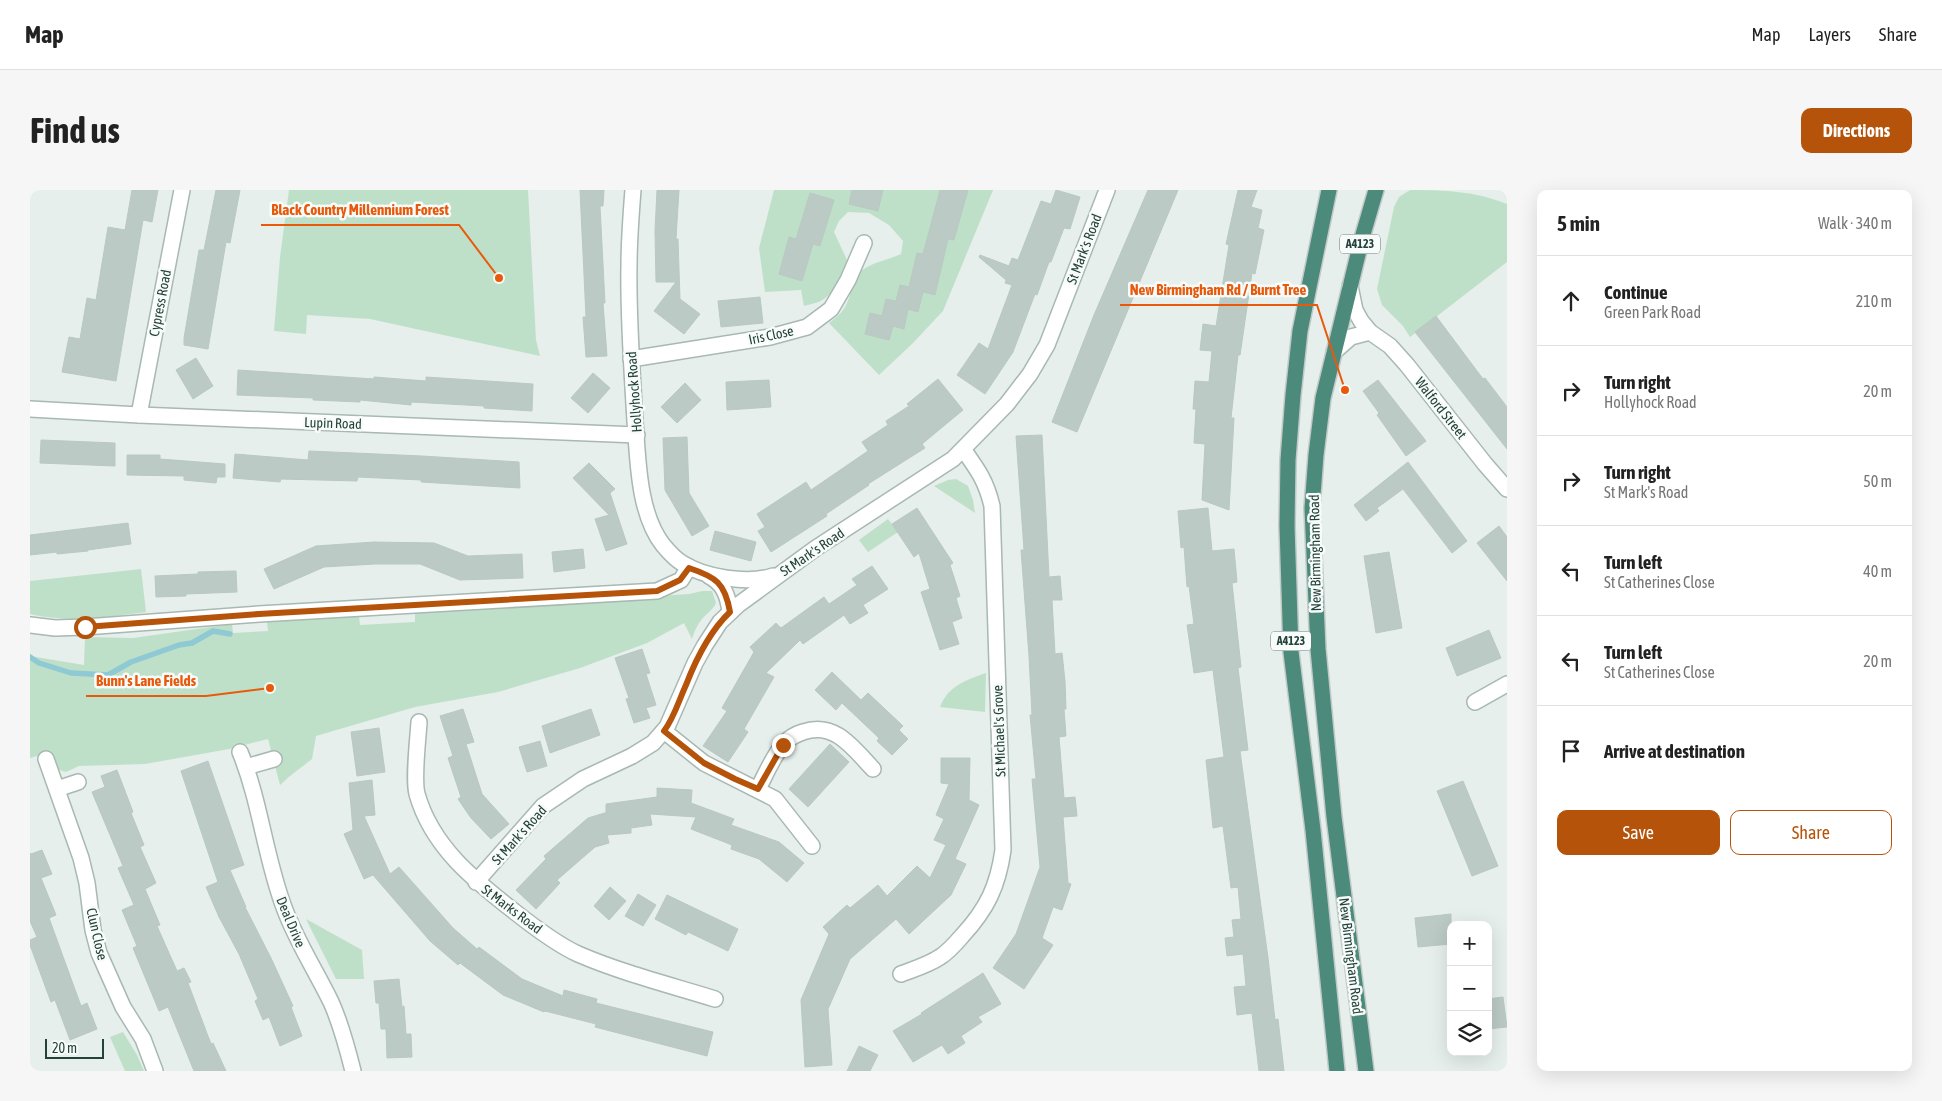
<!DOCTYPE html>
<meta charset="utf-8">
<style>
body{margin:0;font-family:"Asap Condensed",sans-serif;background:#f6f6f6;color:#222}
.controls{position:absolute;right:15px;bottom:15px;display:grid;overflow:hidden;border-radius:10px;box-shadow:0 5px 20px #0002}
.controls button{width:45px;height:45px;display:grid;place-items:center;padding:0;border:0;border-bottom:1px solid #e0e0e0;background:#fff;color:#222;font:25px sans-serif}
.scale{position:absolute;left:15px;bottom:12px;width:59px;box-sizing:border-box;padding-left:5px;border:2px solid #24423a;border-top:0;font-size:14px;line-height:18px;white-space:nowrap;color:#24423a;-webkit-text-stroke:4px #f7fbf9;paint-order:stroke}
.stop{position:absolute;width:15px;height:15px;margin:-11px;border:4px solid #b45309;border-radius:50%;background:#fff}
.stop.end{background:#b45309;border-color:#fff;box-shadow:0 1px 5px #0008}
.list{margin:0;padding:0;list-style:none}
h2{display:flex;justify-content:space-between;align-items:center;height:65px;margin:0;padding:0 20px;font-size:21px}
h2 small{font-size:16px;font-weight:400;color:#767676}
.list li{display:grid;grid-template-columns:32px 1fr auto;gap:15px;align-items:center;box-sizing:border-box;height:90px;padding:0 20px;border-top:1px solid #e0e0e0}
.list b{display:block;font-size:19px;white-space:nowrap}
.list p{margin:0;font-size:16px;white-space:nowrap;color:#767676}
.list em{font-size:16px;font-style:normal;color:#767676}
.actions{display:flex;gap:10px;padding:15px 20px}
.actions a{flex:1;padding:11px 0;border:1px solid #b45309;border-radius:10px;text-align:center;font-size:18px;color:#b45309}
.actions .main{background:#b45309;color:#fff}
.icon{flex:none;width:28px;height:28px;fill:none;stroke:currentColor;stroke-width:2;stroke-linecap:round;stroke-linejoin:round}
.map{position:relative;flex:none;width:1477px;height:881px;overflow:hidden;border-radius:10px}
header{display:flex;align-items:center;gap:30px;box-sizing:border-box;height:70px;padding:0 25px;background:#fff;border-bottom:1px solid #e0e0e0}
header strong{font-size:24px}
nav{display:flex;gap:28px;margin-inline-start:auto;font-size:18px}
.intro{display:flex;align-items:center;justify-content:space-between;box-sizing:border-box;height:120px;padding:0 30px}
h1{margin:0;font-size:35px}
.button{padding:12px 22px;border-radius:10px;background:#b45309;color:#fff;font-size:18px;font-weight:700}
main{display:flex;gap:30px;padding:0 30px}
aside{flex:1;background:#fff;border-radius:10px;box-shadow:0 5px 20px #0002}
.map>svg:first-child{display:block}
.green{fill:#bfe0c8}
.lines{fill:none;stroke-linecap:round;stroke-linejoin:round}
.stream{stroke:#8ec9d4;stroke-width:5.5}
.building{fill:#bbcac4;stroke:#b8c9c2}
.minor-casing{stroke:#a8b8b2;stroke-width:18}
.trunk-casing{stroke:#c2cac8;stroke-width:18}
.minor{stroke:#fff;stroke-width:15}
.trunk{stroke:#4c8a7c;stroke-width:15}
.route{stroke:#b45309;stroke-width:6}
.labels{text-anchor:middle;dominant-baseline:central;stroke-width:5;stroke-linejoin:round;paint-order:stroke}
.shield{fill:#f7fbf9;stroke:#637a73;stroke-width:1}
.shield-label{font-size:12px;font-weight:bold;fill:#24423a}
.street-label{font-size:14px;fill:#24423a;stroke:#f7fbf9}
.leader{fill:none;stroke:#e8590c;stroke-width:2}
.callout-dot{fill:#e8590c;stroke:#f7fbf9;stroke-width:2}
.callout-label{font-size:15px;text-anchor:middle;font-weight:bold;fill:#e8590c;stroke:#f7fbf9;stroke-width:5;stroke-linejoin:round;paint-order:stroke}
</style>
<header>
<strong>Map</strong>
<nav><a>Map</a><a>Layers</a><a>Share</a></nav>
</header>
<div class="intro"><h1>Find us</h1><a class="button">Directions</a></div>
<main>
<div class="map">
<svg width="1477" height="881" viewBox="0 0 1477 881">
<rect width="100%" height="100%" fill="#e6efeb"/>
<g class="green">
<path d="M 259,0 L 498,0 L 506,150 L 510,166 L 340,129 L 277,125 L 276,144 L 244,141 L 250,67 Z"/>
<path d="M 744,0 L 963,0 L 913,121 L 882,154 L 849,185 L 799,133 C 807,127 813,122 817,113 C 822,103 821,88 831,81 C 842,72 858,70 871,64 L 873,51 L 859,35 L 839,23 L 818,22 L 809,31 L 804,42 L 817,70 C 813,83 806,101 794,109 C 789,113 780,114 774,116 L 771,100 L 735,102 L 729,58 Z"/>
<path d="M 1380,0 C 1414,0 1445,1 1477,14 L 1477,72 L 1380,147 L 1373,136 L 1352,115 L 1347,99 L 1364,17 L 1369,7 Z"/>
<path d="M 926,289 L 938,296 L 943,310 L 945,323 L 904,296 L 918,290 Z"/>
<path d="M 858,329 L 868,342 L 838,362 L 829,350 Z"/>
<path d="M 111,379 L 116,422 C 78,427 38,433 0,424 L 0,391 Z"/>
<path d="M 672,401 L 682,401 L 686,413 C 683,420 677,423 672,429 C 667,435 664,442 662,449 L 654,433 L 617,453 L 550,478 L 468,502 L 385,517 L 286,546 L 282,569 L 260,586 L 250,595 L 238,549 L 199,559 L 115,574 L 49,576 L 36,582 L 29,580 L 20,562 L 0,568 L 0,466 L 54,475 L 55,447 L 103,448 L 202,434 L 203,443 L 238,441 L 237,432 L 329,426 L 330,435 L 385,432 L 385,422 L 659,404 Z"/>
<path d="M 956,483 L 955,522 L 910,517 C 918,496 936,490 956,483 Z"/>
<path d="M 276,729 L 332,760 L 334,789 L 306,789 Z"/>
<path d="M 93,842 L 107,865 L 114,881 L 95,881 L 80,847 Z"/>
</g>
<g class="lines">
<path class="stream" d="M 0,467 L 9,473 L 41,483 L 78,485 L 101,472 L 149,455 L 162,453 L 183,441 L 200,444"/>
</g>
<g class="building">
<path d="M 102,0 L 128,0 L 122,32 L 113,30 L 86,191 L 32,182 L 39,147 L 50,149 L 57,108 L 66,110 L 78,37 L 95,40 Z"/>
<path d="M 186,0 L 210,0 L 200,53 L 196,52 L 178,159 L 154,155 L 154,148 L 169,60 L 174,60 Z"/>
<path d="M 550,0 L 574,0 L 573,16 L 570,16 L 575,113 L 573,113 L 577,166 L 556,167 L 553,127 L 556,127 Z"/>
<path d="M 627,0 L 649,0 L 646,49 L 648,49 L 650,109 L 670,124 L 654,144 L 624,121 L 646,92 L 626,92 L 625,41 Z"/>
<path d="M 822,0 L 853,0 L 848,21 L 819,14 Z"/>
<path d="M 910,0 L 938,0 L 924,50 L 918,49 L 905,105 L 893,102 L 888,122 L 878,119 L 874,139 L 863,136 L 859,150 L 835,144 L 840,123 L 852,126 L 856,109 L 866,111 L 870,95 L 879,97 L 887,63 L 893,64 Z"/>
<path d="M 1026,0 L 1050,7 L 1040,39 L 1034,38 L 1021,72 L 1019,72 L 1007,105 L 1005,104 L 983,162 L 955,204 L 927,185 L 949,153 L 958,159 L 982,95 L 975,93 L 976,90 L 949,67 L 950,65 L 979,76 L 982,68 L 988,70 L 1011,11 L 1021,14 Z"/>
<path d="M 1118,0 L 1148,0 L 1047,242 L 1022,232 L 1064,125 Z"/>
<path d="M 1208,0 L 1227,0 L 1221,17 L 1232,20 L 1228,38 L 1234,40 L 1225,84 L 1222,83 L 1210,165 L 1208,165 L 1201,228 L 1204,228 L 1199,320 L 1172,310 L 1175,254 L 1164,253 L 1166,219 L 1163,219 L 1165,191 L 1179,192 L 1182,161 L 1170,160 L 1173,134 L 1186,136 L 1199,55 L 1196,54 Z"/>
<path d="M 780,3 L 804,10 L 790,56 L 783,54 L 772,91 L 749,84 L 759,47 L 766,49 Z"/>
<path d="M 730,107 L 733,133 L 691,137 L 688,111 Z"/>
<path d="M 1406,126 L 1453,189 L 1455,188 L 1477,217 L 1477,259 L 1385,142 Z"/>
<path d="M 166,168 L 183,196 L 163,209 L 146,180 Z"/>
<path d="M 208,180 L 344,189 L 344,187 L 396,191 L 396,187 L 503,194 L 502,221 L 454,218 L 454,216 L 381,212 L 381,215 L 330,210 L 330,212 L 283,210 L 283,208 L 207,205 Z"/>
<path d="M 563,183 L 580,198 L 558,223 L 541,208 Z"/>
<path d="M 908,189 L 933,220 L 892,254 L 895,258 L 838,294 L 839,295 L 796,324 L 797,326 L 741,362 L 728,341 L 735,337 L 727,324 L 776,292 L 781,300 L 838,261 L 832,252 L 858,235 L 856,231 L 879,216 L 877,214 Z"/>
<path d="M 739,190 L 741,217 L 697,220 L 696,192 Z"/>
<path d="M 1348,190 L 1396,251 L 1376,266 L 1347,225 L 1349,223 L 1333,201 Z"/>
<path d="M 655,193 L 671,210 L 647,233 L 631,217 Z"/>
<path d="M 1012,245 L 1019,387 L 1030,386 L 1032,410 L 1022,410 L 1025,464 L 1032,463 L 1035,491 L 1036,519 L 1034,519 L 1036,546 L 1029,547 L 1034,608 L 1045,607 L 1047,626 L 1033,627 L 1038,693 L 1041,694 L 1032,720 L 1023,717 L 1012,748 L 1023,755 L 994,799 L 963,778 L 986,744 L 1010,677 L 1002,589 L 1006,589 L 1000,525 L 1002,525 L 999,466 L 991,360 L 994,360 L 986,246 Z"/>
<path d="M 657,247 L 659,303 L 679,336 L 662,346 L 635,300 L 633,248 Z"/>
<path d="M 11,250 L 85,253 L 85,276 L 10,273 Z"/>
<path d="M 279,261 L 392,266 L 489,272 L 490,298 L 391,292 L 391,290 L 328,287 L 327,291 L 251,289 L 250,292 L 203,288 L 205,264 L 278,270 Z"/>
<path d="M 97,265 L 130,265 L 130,269 L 195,274 L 195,287 L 187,287 L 186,293 L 154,290 L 154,286 L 97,285 Z"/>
<path d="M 1378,272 L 1437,351 L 1422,363 L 1373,299 L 1347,318 L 1349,321 L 1336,331 L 1324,315 Z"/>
<path d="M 559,273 L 585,299 L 580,303 L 597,354 L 576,361 L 565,329 L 579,325 L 543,288 Z"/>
<path d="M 887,318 L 923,373 L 920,375 L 930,406 L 926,408 L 932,428 L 922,432 L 929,454 L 910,460 L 891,402 L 900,399 L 889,363 L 884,367 L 862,334 Z"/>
<path d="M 1178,318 L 1182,361 L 1204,359 L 1207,392 L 1202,393 L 1211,477 L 1208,478 L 1218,560 L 1210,561 L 1238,768 L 1245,830 L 1248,829 L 1254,881 L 1229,881 L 1222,823 L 1207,825 L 1204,797 L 1216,796 L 1213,764 L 1197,766 L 1195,748 L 1204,747 L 1202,730 L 1211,729 L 1208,697 L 1201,698 L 1193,636 L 1183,638 L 1176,570 L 1194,567 L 1183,480 L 1164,483 L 1157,435 L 1164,434 L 1159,396 L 1157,397 L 1154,357 L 1151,358 L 1148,321 Z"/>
<path d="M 98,333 L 101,354 L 58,360 L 58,361 L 27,364 L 27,362 L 0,365 L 0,345 Z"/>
<path d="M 1469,336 L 1477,347 L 1477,391 L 1447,353 Z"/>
<path d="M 685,341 L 726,352 L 721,371 L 680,360 Z"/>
<path d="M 344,352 L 404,353 L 438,366 L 492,364 L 493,388 L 430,390 L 390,374 L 345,374 L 294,377 L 244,399 L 234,379 L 286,356 Z"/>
<path d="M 553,359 L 555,378 L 524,382 L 522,362 Z"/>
<path d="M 1359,362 L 1372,438 L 1346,443 L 1334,366 Z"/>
<path d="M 842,376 L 858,399 L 833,415 L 838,423 L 820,434 L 814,425 L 773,454 L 770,450 L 736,483 L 744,487 L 714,539 L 718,542 L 698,572 L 673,556 L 697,521 L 692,518 L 724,462 L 720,457 L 746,433 L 751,438 L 794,407 L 799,414 L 827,395 L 822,389 Z"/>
<path d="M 206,381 L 207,402 L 156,404 L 156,406 L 126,407 L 125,386 L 168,384 L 168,382 Z"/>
<path d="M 1459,440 L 1471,468 L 1427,486 L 1416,458 Z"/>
<path d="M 612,459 L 620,483 L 616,484 L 626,515 L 616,518 L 620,528 L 604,533 L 596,509 L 599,508 L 585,468 Z"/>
<path d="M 802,482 L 831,510 L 838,503 L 873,536 L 869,540 L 878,549 L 862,565 L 847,551 L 849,548 L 812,513 L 806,520 L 785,500 Z"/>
<path d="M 433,519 L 444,552 L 436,554 L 452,604 L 479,634 L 461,649 L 441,628 L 428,609 L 431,607 L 418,568 L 423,566 L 410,526 Z"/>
<path d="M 561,519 L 570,545 L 520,563 L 512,536 Z"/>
<path d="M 349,538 L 355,582 L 327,586 L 321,542 Z"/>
<path d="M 510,551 L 517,576 L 497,582 L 489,557 Z"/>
<path d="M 800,554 L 819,572 L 778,617 L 759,599 Z"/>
<path d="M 911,568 L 940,568 L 939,610 L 949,615 L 925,669 L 936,674 L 921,705 L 879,744 L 866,729 L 820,769 L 798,819 L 802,875 L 775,877 L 771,810 L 799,744 L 793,737 L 817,715 L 820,718 L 848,695 L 857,706 L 887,676 L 900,688 L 916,655 L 904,650 L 914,629 L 906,625 L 919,594 L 911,593 Z"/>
<path d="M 178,571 L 214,675 L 200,680 L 216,717 L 215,717 L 241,768 L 263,816 L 261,817 L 272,846 L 250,856 L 239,827 L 233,830 L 225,811 L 228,809 L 209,764 L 189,727 L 176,697 L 188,692 L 151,581 Z"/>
<path d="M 87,580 L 103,622 L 101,623 L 114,655 L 110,657 L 126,693 L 115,699 L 130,735 L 127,736 L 147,781 L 154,778 L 161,792 L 158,793 L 181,854 L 183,853 L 196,881 L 164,881 L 138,817 L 129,821 L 103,758 L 107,756 L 92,720 L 104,715 L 88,678 L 93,676 L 62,602 L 75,597 L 71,586 Z"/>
<path d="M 342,590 L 345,625 L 334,626 L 360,684 L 369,677 L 423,738 L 447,759 L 449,757 L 492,789 L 533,806 L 534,800 L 567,809 L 566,813 L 683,842 L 677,866 L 565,837 L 566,834 L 515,821 L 514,822 L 473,805 L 430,773 L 428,775 L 400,751 L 343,685 L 334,689 L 314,644 L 323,640 L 319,593 Z"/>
<path d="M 1433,591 L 1468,676 L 1442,686 L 1407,601 Z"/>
<path d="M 627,598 L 662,600 L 661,613 L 704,629 L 701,635 L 749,652 L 774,673 L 757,692 L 729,669 L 701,659 L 702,655 L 661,639 L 666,627 L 620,624 L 622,635 L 601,638 L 601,643 L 577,645 L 579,653 L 565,657 L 527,690 L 530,693 L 506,719 L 486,700 L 516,669 L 514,666 L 558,628 L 578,622 L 576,622 L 576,614 L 627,607 Z"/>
<path d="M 12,660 L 22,684 L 11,688 L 26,725 L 19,728 L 51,816 L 57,813 L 67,839 L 40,850 L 25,810 L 21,812 L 0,755 L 0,750 L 7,747 L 0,731 L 0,663 L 1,664 Z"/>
<path d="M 580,697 L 596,711 L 579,730 L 564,716 Z"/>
<path d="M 608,704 L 626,715 L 613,736 L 595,726 Z"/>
<path d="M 637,705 L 708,739 L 698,761 L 658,742 L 656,745 L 625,729 Z"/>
<path d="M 1421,724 L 1421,754 L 1388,757 L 1385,728 Z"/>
<path d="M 953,783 L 971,814 L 948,827 L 952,832 L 931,846 L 935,853 L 918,864 L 912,855 L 883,872 L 863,841 L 892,824 L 891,823 Z"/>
<path d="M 369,789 L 372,817 L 374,816 L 376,844 L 381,844 L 382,867 L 357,868 L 356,839 L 351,839 L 349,813 L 346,813 L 344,791 Z"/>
<path d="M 1473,807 L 1477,837 L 1458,839 L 1458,809 Z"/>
<path d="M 829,856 L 848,865 L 840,881 L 817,881 Z"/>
</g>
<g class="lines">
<defs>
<g id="minor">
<path d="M 603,0 C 601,25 599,50 599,76 C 598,127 602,179 605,231 C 608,269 608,323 633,355 C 638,361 645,369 652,373 C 675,388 718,394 743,386"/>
<path d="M 1320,96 L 1325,120 L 1331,131 L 1340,142 L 1360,156 L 1377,175 L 1455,274 L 1477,299"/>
<path d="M 1304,162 L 1321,147 L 1340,142"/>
<path d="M 601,169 L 740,147 L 777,137 L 801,119 L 818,90 L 834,53"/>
<path d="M 0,219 L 109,225 L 607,245"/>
<path d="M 109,225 L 152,0"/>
<path d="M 679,386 C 694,394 698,406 700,422"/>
<path d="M 0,435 L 25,438 L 55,437 L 229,424 L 627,401 L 651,390 L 659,377"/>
<path d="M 1445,512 L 1477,494"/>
<path d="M 389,532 C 388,550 383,589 387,604 C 402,657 444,690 485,722 C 504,737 526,754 548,764 C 592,783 640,795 685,809"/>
<path d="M 634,541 L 674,573 L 745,609 L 782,656"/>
<path d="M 210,562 C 231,613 235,669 255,720 C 267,752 286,781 301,812 C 311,834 317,857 323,881"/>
<path d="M 16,569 L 51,668 L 57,693 L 63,740 L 69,763 L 93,817 L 113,849 L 125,881"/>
<path d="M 216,577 L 244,569"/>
<path d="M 27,599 L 48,592"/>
<path d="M 728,599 C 735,586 743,566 753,555 C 758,549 766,544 773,542 C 805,531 823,558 843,579"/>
<path d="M 446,692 L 513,616 L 553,589 L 602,566 L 623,553 L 637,537 L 665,473 L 675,455 L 690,432 L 708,415 L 786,358 L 923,269 L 977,214 L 1000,184 L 1017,155 L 1077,0"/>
<path d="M 871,784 C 884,779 898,775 910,767 C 918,762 926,753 932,746 C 957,719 968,696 973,660 L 962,316 C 956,291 948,280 933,259"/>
</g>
<g id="trunk">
<path d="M 1299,0 L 1270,141 L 1263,205 L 1258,270 L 1257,336 L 1261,462 L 1283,640 L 1307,881"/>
<path d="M 1336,881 L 1304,627 L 1288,459 L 1282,318 L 1286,265 L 1293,208 L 1332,48 L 1346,0"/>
</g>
</defs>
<use href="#minor" class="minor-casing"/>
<use href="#trunk" class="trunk-casing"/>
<use href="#minor" class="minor"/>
<use href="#trunk" class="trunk"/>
</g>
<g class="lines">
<path class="route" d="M 55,437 L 229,424 L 627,401 L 650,390 L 659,378 C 686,387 695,393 700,422 C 679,442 666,469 656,495 C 649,510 644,528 634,541 L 674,573 L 705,589 L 728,599 L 753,555"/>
</g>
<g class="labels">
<g class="shield">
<rect x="1310" y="44.5" width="40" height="19" rx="4"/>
<rect x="1241" y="441.5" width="40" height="19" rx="4"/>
</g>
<g class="shield-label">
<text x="1330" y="54">A4123</text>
<text x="1261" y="451">A4123</text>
</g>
<g class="street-label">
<text transform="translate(1054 59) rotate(-69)">St Mark's Road</text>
<text transform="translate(130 113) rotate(-79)">Cypress Road</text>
<text transform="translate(741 145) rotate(-12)">Iris Close</text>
<text transform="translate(604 202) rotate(-94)">Hollyhock Road</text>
<text transform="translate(1411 218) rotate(52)">Walford Street</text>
<text transform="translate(303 233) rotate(2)">Lupin Road</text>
<text transform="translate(782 362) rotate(-34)">St Mark's Road</text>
<text transform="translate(1285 363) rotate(-91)">New Birmingham Road</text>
<text transform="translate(969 541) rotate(-92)">St Michael's Grove</text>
<text transform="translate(489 645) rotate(-48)">St Mark's Road</text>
<text transform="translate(482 719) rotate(37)">St Marks Road</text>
<text transform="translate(261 732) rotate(67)">Deal Drive</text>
<text transform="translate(67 744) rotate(77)">Clun Close</text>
<text transform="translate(1321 766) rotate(83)">New Birmingham Road</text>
</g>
</g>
<path class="leader" d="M469 88L429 35H231M1315 200L1287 115H1090M240 498L176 506H56"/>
<g class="callout-dot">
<circle cx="469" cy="88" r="5"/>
<circle cx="1315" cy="200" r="5"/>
<circle cx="240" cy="498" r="5"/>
</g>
<g class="callout-label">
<text x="330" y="25">Black Country Millennium Forest</text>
<text x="1188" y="105">New Birmingham Rd / Burnt Tree</text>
<text x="116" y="496">Bunn's Lane Fields</text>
</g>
</svg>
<div class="controls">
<button>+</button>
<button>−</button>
<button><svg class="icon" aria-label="layers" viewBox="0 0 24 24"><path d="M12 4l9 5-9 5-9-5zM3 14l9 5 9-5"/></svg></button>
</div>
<div class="scale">20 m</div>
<div class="stop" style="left:55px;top:437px"></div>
<div class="stop end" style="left:753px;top:555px"></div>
</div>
<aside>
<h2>5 min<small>Walk · 340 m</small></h2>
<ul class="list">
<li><svg class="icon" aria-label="ahead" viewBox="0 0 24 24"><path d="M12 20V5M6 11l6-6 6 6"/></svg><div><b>Continue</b><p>Green Park Road</p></div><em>210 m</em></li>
<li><svg class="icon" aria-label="right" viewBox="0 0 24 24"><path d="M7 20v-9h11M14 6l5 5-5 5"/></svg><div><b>Turn right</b><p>Hollyhock Road</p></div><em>20 m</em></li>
<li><svg class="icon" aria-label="right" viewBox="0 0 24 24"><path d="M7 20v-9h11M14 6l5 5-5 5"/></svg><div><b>Turn right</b><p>St Mark's Road</p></div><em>50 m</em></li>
<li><svg class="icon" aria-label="left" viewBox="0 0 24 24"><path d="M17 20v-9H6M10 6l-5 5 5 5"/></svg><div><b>Turn left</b><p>St Catherines Close</p></div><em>40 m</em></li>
<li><svg class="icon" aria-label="left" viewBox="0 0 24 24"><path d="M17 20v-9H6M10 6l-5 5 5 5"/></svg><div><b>Turn left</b><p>St Catherines Close</p></div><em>20 m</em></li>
<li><svg class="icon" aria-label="arrive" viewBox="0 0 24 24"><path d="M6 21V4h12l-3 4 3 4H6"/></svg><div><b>Arrive at destination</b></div></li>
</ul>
<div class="actions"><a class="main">Save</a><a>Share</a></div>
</aside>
</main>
